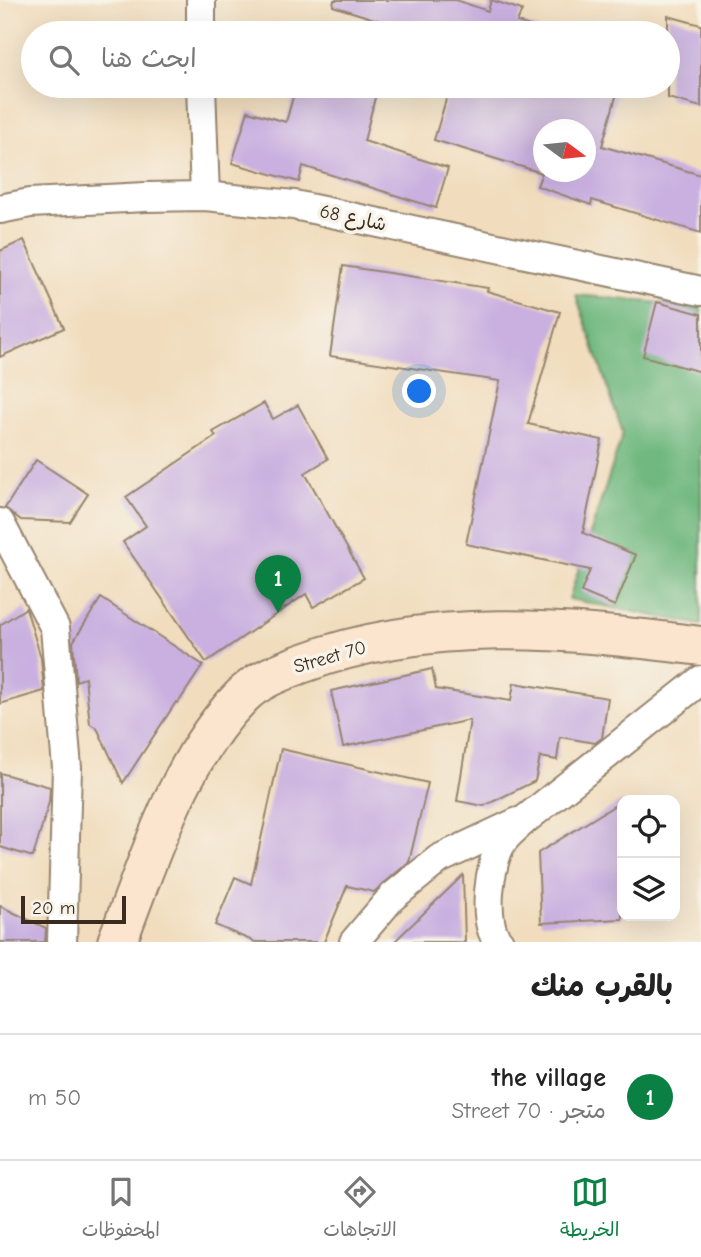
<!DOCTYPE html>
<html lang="ar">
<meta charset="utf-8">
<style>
body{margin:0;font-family:"Comic Neue","Playpen Sans Arabic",sans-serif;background:#f6f6f6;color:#222;direction:rtl}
.controls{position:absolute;right:21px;bottom:21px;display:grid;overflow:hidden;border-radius:14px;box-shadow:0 7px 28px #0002}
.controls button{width:63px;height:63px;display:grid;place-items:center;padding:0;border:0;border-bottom:2px solid #e0e0e0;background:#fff;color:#222;font:35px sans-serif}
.compass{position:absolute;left:533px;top:119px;width:63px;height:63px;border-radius:50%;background:#fff;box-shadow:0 7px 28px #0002;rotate:105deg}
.scale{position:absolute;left:21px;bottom:18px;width:105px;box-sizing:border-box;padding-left:7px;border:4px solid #3b2a1e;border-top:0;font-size:19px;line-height:24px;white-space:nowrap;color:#3b2a1e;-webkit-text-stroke:5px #f7f3e8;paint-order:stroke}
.you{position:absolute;left:420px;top:392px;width:24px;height:24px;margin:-18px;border:5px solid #fff;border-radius:50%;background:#1a73e8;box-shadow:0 0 0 10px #1a73e833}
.badge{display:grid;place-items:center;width:46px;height:46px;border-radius:50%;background:#0b8043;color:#fff;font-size:23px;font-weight:700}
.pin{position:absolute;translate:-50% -58px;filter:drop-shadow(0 2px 4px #0008)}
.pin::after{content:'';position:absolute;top:37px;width:24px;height:21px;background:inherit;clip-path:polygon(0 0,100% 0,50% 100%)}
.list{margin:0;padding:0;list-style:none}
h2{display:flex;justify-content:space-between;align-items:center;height:91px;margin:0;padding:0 28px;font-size:30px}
h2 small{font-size:23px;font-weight:400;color:#767676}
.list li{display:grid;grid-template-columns:46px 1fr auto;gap:21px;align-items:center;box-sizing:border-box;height:126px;padding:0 28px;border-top:2px solid #e0e0e0}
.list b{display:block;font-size:26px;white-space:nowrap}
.list p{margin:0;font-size:23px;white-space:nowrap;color:#767676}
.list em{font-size:23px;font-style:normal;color:#767676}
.icon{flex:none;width:38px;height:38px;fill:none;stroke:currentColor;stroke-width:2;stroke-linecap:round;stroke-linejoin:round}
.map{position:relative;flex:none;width:701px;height:942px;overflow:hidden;direction:ltr}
.search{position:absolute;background:#fff;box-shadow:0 7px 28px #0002;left:21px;right:21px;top:21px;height:77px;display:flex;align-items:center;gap:18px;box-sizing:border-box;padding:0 24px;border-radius:38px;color:#767676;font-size:26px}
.sheet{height:217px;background:#fff}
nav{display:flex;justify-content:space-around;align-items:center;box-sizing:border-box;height:98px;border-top:2px solid #e0e0e0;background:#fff;font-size:19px;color:#767676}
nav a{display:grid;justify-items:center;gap:4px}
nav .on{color:#0b8043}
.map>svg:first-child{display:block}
.forest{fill:#70b87f;stroke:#56714e;stroke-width:2}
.building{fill:#c9b0e0;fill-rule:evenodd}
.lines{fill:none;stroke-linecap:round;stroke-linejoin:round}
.street-casing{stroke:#96846e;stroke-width:32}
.secondary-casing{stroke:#96846e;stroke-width:42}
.street{stroke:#fff;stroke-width:28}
.secondary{stroke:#fbe5cf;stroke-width:38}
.labels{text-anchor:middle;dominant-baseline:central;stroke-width:7;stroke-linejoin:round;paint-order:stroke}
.street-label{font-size:19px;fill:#3b2a1e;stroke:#f7f3e8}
</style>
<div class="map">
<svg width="701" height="942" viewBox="0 0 701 942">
<rect width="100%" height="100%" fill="#f7f3e8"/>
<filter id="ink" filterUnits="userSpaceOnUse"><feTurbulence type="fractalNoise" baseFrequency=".0143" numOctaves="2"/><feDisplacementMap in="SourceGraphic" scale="14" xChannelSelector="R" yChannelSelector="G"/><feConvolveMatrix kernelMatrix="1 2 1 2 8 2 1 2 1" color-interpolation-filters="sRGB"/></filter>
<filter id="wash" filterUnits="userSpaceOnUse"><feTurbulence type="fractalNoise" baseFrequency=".00686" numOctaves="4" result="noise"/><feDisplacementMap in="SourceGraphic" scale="28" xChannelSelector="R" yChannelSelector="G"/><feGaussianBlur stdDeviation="1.57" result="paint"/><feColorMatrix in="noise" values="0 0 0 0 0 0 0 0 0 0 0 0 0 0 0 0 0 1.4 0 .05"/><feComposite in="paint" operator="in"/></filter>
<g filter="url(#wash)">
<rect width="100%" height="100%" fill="#f1ddbe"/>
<path class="forest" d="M 576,295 L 701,307 L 701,625 L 569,599 L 623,433 Z"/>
<g id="blocks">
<g class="building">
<path d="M 334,0 L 456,0 L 488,11 L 491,0 L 522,10 L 517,22 L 539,29 L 538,33 L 419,33 L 333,6 Z"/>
<path d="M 668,16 L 701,25 L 701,107 L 668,98 Z"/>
<path d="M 296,86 L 378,86 L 364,141 L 448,168 L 436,208 L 303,166 L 299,182 L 232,163 L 248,111 L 286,122 Z"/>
<path d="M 450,86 L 619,86 L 602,146 L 701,175 L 701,233 L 592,200 L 591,205 L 537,186 L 542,173 L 434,140 ZM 543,130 L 585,130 L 585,172 L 543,172 Z"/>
<path d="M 24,240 L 64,328 L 0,357 L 0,251 Z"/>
<path d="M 343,266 L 488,288 L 487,291 L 560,312 L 528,424 L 602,440 L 583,533 L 636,555 L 615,606 L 581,592 L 590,570 L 466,544 L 500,381 L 330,356 Z"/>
<path d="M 657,302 L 701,314 L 701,372 L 643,356 Z"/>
<path d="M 264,403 L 273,419 L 298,405 L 328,459 L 305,473 L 364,578 L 313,607 L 306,594 L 206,662 L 123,542 L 146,526 L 126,497 L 216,436 L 213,432 Z"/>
<path d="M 36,460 L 88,494 L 70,522 L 21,520 L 5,508 Z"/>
<path d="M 101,598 L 203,665 L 178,703 L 176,702 L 123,783 L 97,728 L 90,724 L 85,678 L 76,681 L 73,642 Z"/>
<path d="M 26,608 L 41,658 L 44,691 L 0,704 L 0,625 Z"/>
<path d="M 432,669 L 436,689 L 511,701 L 514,683 L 608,698 L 602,738 L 595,743 L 560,737 L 557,760 L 540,757 L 535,781 L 484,806 L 457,801 L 470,720 L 343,747 L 331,691 Z"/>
<path d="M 281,749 L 428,783 L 409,862 L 374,892 L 347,886 L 324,942 L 255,942 L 215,925 L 235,877 L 251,884 Z"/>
<path d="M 0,773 L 50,787 L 49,802 L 33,857 L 0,847 Z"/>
<path d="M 622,801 L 622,919 L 541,923 L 538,853 Z"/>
<path d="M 463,875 L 465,942 L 394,942 Z"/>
<path d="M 0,906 L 46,928 L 45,942 L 0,942 Z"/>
</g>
</g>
</g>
<g filter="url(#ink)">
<use href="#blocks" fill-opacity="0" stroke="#96846e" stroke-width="2"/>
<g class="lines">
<defs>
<g id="street">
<path d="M 201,0 L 201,33"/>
<path d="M 201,86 L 205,196"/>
<path d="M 0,209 L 30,203 L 145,197 L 205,196 L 294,205 L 701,291"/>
<path d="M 0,523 L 55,628 L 67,768 L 62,942"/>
<path d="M 354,942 L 392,897 L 439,859 L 518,822"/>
<path d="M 499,942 C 481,924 489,861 503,841 C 509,833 519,825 527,818 L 701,680"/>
</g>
<path id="secondary" d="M 117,942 C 149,860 178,761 241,697 C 257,680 280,672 301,664 C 429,615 569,629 701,646"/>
</defs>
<use href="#street" class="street-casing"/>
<use href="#secondary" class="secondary-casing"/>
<use href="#street" class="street"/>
<use href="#secondary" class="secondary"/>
</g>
</g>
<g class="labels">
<g class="street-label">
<text transform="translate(353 218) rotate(12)">شارع 68</text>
<text transform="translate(330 657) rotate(-16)">Street 70</text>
</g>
</g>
</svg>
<div class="controls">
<button><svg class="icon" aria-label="locate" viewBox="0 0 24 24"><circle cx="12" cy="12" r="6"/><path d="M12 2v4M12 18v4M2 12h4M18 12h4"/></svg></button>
<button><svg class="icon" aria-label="layers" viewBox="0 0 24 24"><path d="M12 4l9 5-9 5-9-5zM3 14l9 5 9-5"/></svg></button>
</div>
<svg class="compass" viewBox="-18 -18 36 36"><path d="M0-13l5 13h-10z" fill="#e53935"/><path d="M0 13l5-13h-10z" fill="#767676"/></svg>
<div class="scale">20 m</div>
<div class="you"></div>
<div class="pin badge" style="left:278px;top:613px">1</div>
<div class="search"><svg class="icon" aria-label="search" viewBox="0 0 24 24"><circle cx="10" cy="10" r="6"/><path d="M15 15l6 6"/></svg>ابحث هنا</div>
</div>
<section class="sheet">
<h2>بالقرب منك<small></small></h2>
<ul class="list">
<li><span class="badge">1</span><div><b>the village</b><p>متجر · Street 70</p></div><em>50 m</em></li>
</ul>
</section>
<nav>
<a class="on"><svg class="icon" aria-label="map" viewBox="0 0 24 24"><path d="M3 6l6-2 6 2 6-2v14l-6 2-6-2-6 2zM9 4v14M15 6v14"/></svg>الخريطة</a>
<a><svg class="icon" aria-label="directions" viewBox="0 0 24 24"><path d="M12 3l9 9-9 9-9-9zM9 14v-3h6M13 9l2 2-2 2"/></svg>الاتجاهات</a>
<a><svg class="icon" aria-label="saved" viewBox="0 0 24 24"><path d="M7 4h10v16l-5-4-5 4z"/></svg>المحفوظات</a>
</nav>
